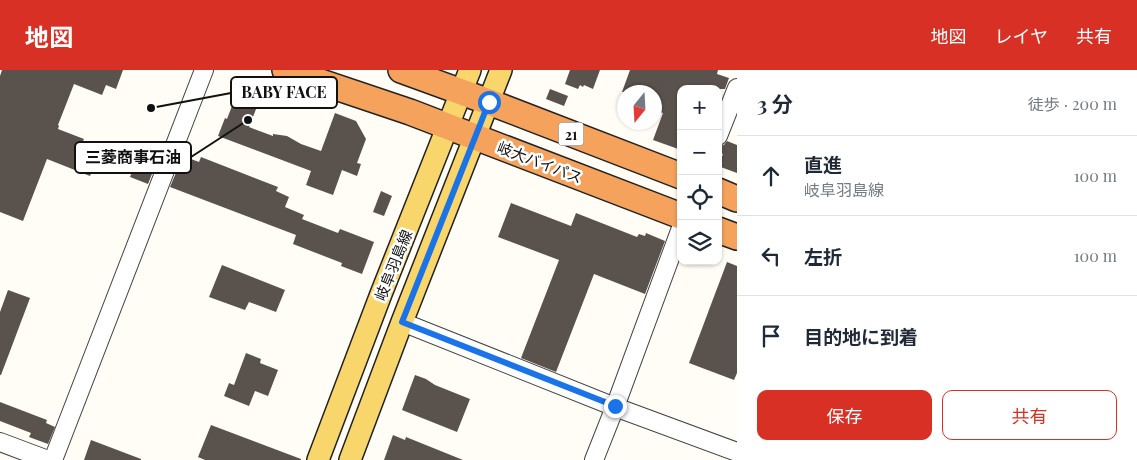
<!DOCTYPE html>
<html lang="ja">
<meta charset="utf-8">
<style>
body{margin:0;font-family:"Playfair Display","Noto Sans JP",serif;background:#f2f2f3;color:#1f2937}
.controls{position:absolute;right:15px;top:15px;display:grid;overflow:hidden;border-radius:10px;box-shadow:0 1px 4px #0004}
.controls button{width:45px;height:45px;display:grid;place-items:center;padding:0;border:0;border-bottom:1px solid #e0e1e3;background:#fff;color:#1f2937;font:25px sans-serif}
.compass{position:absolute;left:617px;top:15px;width:45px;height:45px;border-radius:50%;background:#fff;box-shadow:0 1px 4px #0004;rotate:198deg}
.stop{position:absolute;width:15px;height:15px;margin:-11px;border:4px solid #1a73e8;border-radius:50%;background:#fff}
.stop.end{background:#1a73e8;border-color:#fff;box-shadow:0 1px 5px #0008}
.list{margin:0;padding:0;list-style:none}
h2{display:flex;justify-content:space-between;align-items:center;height:65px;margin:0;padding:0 20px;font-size:21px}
h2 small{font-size:16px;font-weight:400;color:#747a83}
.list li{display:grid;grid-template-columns:32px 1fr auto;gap:15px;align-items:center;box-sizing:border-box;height:80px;padding:0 20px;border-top:1px solid #e0e1e3}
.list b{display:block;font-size:19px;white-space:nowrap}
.list p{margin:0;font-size:16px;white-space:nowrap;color:#747a83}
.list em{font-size:16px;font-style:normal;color:#747a83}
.actions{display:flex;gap:10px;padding:15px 20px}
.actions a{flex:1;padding:11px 0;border:1px solid #d93025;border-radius:10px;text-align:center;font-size:18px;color:#d93025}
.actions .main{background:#d93025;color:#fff}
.icon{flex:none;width:28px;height:28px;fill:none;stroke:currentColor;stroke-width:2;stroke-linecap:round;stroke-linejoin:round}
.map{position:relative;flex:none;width:737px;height:390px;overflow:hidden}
header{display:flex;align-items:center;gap:30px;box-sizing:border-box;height:70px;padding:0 25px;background:#d93025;color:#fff}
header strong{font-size:24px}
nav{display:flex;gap:28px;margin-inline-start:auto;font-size:18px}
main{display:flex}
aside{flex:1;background:#fff}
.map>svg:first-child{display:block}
.building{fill:#5a524d}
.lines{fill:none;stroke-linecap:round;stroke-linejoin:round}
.minor-casing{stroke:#444;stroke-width:20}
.major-casing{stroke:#222;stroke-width:24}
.highway-casing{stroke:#222;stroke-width:28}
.minor{stroke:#fff;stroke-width:18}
.major{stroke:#f9d66b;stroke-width:21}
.highway{stroke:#f5a25d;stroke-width:25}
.route{stroke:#1a73e8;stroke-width:6}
.labels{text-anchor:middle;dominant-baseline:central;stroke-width:5;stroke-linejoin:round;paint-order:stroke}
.shield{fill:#fff;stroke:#585858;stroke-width:1}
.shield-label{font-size:14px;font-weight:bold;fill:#111}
.street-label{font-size:15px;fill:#111;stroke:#fff}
.leader{fill:none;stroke:#111;stroke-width:2}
.callout-dot{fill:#111;stroke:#fff;stroke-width:2}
.callout{fill:#fff;stroke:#111;stroke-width:2}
.callout-label{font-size:16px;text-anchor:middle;font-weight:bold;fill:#111}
</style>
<header>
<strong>地図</strong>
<nav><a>地図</a><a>レイヤ</a><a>共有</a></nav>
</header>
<main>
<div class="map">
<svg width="737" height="390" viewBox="0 0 737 390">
<rect width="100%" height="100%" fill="#fffdf5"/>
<g class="building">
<path d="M 2,0 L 123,0 L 116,19 L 106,15 L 102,25 L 74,14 L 58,55 L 59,56 L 58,59 L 84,69 L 81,76 L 99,83 L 90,106 L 47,89 L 23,151 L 0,142 L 0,6 Z"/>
<path d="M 570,0 L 600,0 L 593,19 L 584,15 L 583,17 L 580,15 L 578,19 L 565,14 Z"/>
<path d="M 630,0 L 718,0 L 717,4 L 729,8 L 725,19 L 681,19 L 681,80 L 653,70 L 663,43 L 654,40 L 654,22 L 622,22 Z"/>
<path d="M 240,15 L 262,24 L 249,57 L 273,66 L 273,64 L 287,66 L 301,74 L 321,81 L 335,43 L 356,51 L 366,69 L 357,93 L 361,94 L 357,106 L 342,100 L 333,125 L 306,115 L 311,101 L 218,66 L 225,48 L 227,49 Z"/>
<path d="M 550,19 L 568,26 L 564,36 L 546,29 Z"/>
<path d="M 727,71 L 737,75 L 737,103 L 718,96 L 723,84 L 718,83 L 718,76 L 724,75 Z"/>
<path d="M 143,74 L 161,81 L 148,114 L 130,107 Z"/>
<path d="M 183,86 L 199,92 L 201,87 L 278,117 L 276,121 L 289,127 L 285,137 L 304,145 L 302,149 L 338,163 L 340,159 L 374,172 L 362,204 L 341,196 L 342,193 L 293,174 L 296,165 L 170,117 Z"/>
<path d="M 381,121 L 392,126 L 384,146 L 373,142 Z"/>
<path d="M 511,133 L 571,156 L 576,143 L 637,167 L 639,164 L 645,166 L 646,163 L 665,171 L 645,224 L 594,204 L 556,302 L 521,288 L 559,190 L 498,167 Z"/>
<path d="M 727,192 L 737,196 L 737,303 L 734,310 L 689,293 Z"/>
<path d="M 222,195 L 285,220 L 276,242 L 249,232 L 245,240 L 209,227 Z"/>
<path d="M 8,220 L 30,228 L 1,305 L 0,305 L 0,242 Z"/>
<path d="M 246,283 L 261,289 L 260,293 L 278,300 L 268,326 L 255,321 L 249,336 L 224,326 L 229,313 L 234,315 Z"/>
<path d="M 415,305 L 426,309 L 435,315 L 470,329 L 457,362 L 402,340 Z"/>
<path d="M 0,332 L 47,350 L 46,353 L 55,357 L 48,374 L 29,367 L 31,363 L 0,351 Z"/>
<path d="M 211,355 L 301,389 L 301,390 L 205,390 L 198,387 Z"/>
<path d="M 393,365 L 405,370 L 406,367 L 463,390 L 384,390 Z"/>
<path d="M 91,370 L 141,389 L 141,390 L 84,390 Z"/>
</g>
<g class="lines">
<defs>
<g id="minor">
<path d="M 718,66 L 737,18"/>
<path d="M 402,252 L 615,337 L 737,382"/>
<path d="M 0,372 L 48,390"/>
<path d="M 53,390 L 204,0"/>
<path d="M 594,390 L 615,337 L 681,158"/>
</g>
<g id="major">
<path d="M 318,390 L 381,224 L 470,0"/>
<path d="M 350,390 L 402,252 L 501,0"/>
</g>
<g id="highway">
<path d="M 285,0 L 410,42 L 681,146"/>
<path d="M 401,0 L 489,32 L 681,106"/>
<path d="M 718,121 L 737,129"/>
<path d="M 718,160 L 737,167"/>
</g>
</defs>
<use href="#minor" class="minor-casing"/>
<use href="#major" class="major-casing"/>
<use href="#highway" class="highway-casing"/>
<use href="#minor" class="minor"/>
<use href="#major" class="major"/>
<use href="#highway" class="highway"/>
</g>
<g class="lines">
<path class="route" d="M 489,32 L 402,252 L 615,336"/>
</g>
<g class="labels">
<rect class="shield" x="558.5" y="52.5" width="25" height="23" rx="4"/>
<g class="shield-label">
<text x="571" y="64">21</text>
</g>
<g class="street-label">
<text transform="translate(540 92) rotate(21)">岐大バイパス</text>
<text transform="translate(393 195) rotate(-68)">岐阜羽島線</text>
</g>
</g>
<path class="leader" d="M151 38L231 23M248 50L191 87"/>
<g class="callout-dot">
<circle cx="151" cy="38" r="5"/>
<circle cx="248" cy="50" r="5"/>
</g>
<g class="callout">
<rect x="231" y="7" width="106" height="31" rx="5"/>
<rect x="75" y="72" width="116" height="31" rx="5"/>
</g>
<g class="callout-label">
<text x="284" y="28">BABY FACE</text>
<text x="133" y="93">三菱商事石油</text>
</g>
</svg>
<div class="controls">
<button>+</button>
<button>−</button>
<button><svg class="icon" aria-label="locate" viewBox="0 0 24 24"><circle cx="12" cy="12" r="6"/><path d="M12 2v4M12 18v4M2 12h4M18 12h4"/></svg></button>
<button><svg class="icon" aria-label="layers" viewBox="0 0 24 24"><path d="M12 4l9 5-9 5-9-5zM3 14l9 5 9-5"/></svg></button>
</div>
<svg class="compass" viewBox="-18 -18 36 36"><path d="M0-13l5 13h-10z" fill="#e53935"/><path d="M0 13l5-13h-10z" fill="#747a83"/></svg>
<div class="stop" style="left:489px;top:32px"></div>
<div class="stop end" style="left:615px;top:336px"></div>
</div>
<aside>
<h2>3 分<small>徒歩 · 200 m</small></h2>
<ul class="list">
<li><svg class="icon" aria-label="ahead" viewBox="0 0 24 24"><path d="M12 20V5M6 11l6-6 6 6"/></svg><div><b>直進</b><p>岐阜羽島線</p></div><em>100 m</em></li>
<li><svg class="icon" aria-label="left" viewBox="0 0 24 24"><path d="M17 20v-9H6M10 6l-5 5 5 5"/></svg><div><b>左折</b></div><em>100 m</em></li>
<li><svg class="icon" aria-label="arrive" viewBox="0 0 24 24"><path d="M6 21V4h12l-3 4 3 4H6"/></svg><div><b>目的地に到着</b></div></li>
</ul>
<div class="actions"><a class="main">保存</a><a>共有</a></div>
</aside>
</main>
